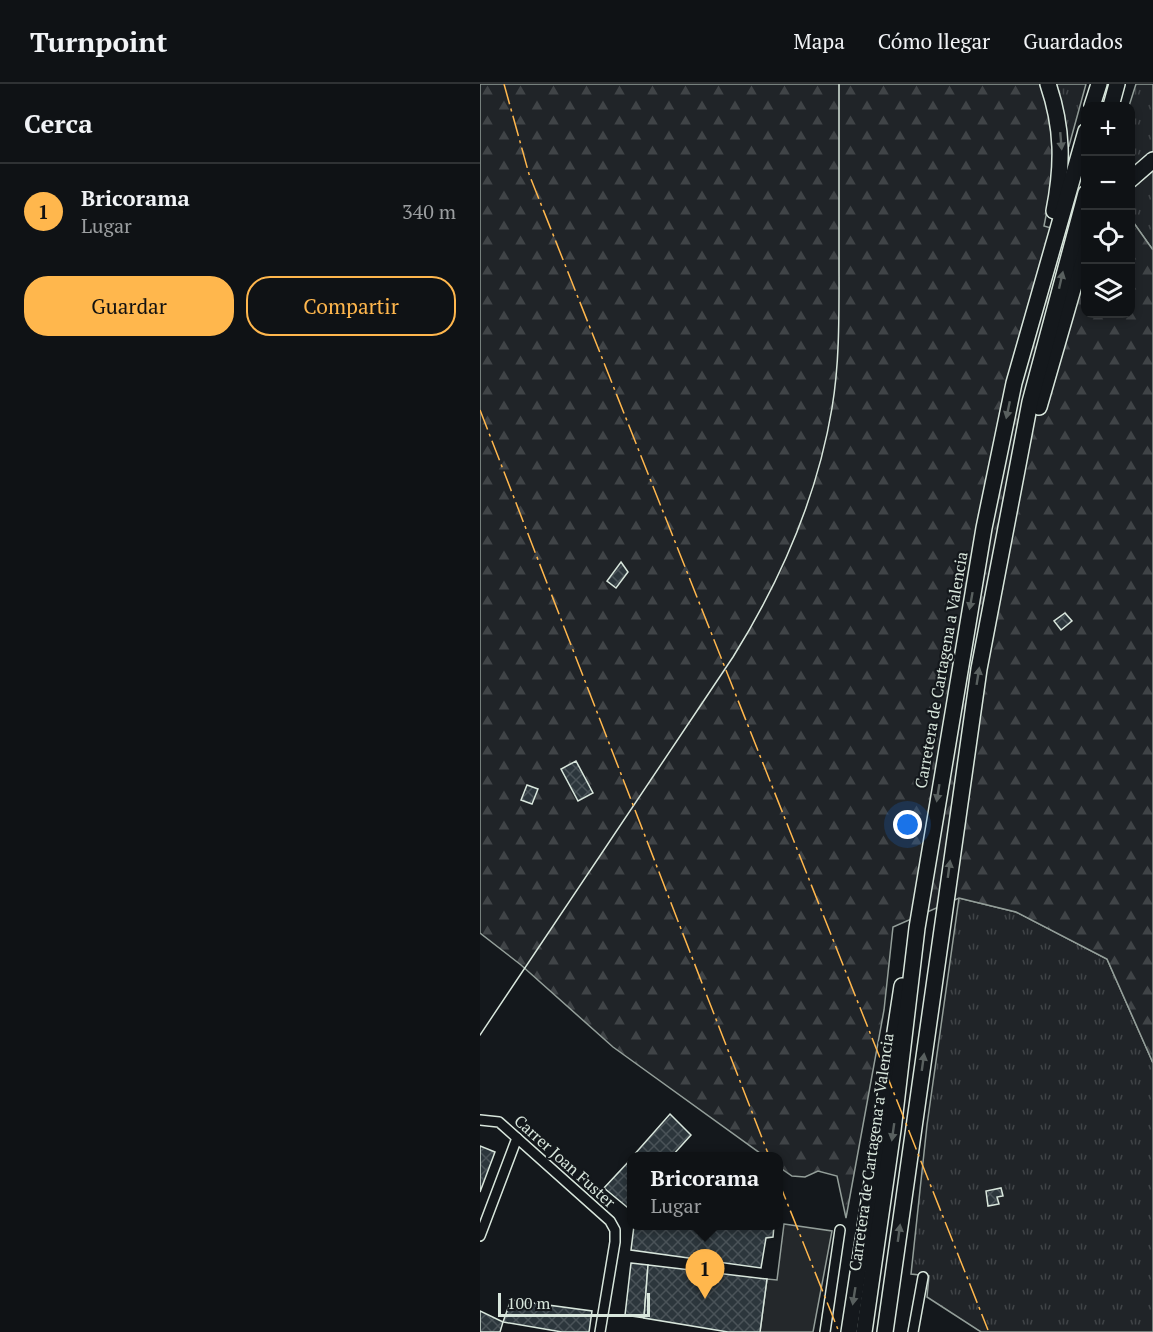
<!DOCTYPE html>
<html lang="es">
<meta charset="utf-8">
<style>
body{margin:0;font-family:"PT Serif",serif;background:#1d2022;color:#f1f3f6}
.controls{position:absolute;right:18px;top:18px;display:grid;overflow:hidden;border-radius:12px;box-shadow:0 3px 9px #0003}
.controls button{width:54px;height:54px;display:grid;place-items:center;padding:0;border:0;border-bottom:2px solid #2f3234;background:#0f1215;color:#f1f3f6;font:30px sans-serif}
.scale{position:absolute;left:18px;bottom:15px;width:152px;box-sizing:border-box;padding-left:6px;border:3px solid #d8e6dc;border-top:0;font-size:16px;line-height:21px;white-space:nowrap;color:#d8e6dc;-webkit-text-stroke:4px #14181c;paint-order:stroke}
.you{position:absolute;left:428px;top:741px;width:21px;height:21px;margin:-15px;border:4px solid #fff;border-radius:50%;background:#1a73e8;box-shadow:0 0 0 9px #1a73e833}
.badge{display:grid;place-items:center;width:39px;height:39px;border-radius:50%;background:#ffb74d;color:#111;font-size:20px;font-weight:700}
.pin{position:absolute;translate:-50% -50px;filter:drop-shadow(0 2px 3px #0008)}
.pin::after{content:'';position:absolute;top:32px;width:21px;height:18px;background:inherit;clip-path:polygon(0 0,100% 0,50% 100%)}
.popup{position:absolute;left:147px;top:1068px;width:156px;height:78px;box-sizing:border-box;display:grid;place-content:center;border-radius:12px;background:#0f1215;filter:drop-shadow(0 2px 4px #0005);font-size:20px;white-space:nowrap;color:#9b9ea0}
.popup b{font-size:22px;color:#f1f3f6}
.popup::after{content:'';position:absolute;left:50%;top:100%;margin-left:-12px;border:12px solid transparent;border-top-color:#0f1215}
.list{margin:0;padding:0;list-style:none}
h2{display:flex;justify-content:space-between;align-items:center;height:78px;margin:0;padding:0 24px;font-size:26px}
h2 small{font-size:20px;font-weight:400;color:#9b9ea0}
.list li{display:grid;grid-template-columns:39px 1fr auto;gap:18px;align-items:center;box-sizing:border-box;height:96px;padding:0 24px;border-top:2px solid #2f3234}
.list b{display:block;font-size:22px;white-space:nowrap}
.list p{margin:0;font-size:20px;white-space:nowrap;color:#9b9ea0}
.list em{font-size:20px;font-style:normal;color:#9b9ea0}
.actions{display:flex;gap:12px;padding:18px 24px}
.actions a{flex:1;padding:14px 0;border:2px solid #ffb74d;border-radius:24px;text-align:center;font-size:21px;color:#ffb74d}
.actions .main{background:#ffb74d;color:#111}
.icon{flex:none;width:33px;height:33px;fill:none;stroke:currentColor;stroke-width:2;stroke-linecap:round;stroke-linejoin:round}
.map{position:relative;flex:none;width:673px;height:1248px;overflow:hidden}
header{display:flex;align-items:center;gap:36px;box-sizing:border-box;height:84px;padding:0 30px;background:#0f1215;border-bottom:2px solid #2f3234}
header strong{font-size:28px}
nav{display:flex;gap:33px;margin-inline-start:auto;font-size:21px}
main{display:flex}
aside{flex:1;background:#0f1215}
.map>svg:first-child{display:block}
.grass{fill:url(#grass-tufts);stroke:#939e99;stroke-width:1.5}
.forest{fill:url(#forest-firs);stroke:#939e99;stroke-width:1.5}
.parking{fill:#24282b;stroke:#939e99;stroke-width:1.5}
.building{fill:url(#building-cross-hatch);stroke:#d8e6dc;stroke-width:1.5}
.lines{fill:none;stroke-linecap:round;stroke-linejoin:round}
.minor-casing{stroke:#d8e6dc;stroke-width:12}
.trunk-casing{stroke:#d8e6dc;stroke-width:18}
.minor{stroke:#14181c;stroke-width:9}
.trunk{stroke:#14181c;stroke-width:15}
.tram{stroke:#d8e6dc;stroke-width:1.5}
.power{stroke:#ffb74d;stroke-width:1.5;stroke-dasharray:21 4.5 3 4.5;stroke-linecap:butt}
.oneway{fill:#59605f}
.labels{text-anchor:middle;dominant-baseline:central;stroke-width:4.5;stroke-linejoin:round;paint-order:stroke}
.street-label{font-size:16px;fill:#d8e6dc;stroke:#14181c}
</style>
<header>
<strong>Turnpoint</strong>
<nav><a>Mapa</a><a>Cómo llegar</a><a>Guardados</a></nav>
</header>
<main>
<aside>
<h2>Cerca<small></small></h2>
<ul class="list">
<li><span class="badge">1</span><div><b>Bricorama</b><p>Lugar</p></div><em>340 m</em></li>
</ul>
<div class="actions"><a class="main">Guardar</a><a>Compartir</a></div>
</aside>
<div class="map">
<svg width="673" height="1248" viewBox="0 0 673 1248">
<defs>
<pattern id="grass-tufts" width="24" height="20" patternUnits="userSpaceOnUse" patternTransform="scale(1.5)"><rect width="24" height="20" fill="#202428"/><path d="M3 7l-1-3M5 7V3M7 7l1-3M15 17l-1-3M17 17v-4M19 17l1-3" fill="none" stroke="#404447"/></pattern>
<pattern id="forest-firs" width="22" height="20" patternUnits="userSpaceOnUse" patternTransform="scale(1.5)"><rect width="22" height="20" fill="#202428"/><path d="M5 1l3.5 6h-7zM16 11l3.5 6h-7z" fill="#404447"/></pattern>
<pattern id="building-cross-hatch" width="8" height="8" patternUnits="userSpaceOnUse" patternTransform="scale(1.5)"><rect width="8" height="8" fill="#2c363c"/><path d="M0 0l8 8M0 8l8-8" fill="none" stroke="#4a5358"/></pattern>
</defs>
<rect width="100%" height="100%" fill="#14181c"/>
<g class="grass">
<path d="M 573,0 L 606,0 L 589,62 L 586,61 Z"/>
<path d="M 656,0 L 673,0 L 673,67 L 651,88 L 649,22 Z"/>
<path d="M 673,81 L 673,166 L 651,135 L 650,103 Z"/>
<path d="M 479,814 L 536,828 L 627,875 L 673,979 L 673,1248 L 501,1248 L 447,1213 L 449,1192 L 431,1190 L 447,1041 Z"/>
</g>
<path class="forest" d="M 0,0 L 560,0 C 579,47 574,93 564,142 L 605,154 L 606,230 L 650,230 L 651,135 L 673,166 L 673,979 L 627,875 L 536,828 L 479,814 L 413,843 L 404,926 L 366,1134 L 357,1092 L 338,1087 L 325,1093 L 312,1092 L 299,1083 L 298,1072 L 284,1072 L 133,963 L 41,881 L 0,849 Z"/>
<path class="parking" d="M 304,1140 L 352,1147 L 333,1248 L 280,1248 L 287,1195 L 297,1196 Z"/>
<g class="building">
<path d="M 141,478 L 148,488 L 136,504 L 127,497 Z"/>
<path d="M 585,529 L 592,537 L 581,546 L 574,537 Z"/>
<path d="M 96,677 L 113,709 L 98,717 L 81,685 Z"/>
<path d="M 47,701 L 58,705 L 52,720 L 41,716 Z"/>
<path d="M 190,1030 L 211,1051 L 192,1072 L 153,1072 Z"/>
<path d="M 0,1062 L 15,1068 L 0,1108 Z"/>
<path d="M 152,1074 L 152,1118 L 147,1123 L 124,1104 Z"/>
<path d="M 521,1104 L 523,1112 L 517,1113 L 519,1120 L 508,1122 L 506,1107 Z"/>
<path d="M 154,1142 L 294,1142 L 293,1153 L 286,1154 L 281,1184 L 151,1166 Z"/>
<path d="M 151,1179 L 168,1181 L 164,1234 L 145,1231 Z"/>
<path d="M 168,1181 L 287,1195 L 280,1248 L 248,1248 L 164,1234 Z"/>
<path d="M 31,1216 L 112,1227 L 109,1248 L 82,1248 L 23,1238 Z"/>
<path d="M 0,1227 L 23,1238 L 20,1248 L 0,1248 Z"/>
</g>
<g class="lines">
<defs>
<g id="minor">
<path d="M 0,1036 L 19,1038 L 130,1137 L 135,1146 L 135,1158 L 120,1248"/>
<path d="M 0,1152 L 37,1054"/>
<path d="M 345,1248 L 360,1146"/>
<path d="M 433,1248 L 443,1193"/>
</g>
<g id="trunk">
<path d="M 568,0 C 583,44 583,81 574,127"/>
<path d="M 612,22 L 619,0"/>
<path d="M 631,22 L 637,0"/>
<path d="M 650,96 L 673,76"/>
<path d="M 559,323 L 606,160"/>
<path d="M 369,1248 L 422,902"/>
<path d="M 384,1248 L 413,1046 L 437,844 L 504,444 L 534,299 L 606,47"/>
<path d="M 405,1248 L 499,585 L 550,318 L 606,109"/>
</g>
</defs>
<use href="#minor" class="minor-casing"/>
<use href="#trunk" class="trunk-casing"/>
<use href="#minor" class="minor"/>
<use href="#trunk" class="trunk"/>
<path class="tram" d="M 0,951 L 253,573 C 301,496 337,414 352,324 C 360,276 359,227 359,178 C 359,119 359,59 359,0"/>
<g class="power">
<path d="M 24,0 L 49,90 L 508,1246"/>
<path d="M 0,326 L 289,1072"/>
<path d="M 298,1096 L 359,1248"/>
</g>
</g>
<defs><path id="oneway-solid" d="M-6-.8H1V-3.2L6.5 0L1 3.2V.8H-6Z" transform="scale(1.5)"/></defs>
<g class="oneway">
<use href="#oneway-solid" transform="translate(581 57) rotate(85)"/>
<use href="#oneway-solid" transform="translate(581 196) rotate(-77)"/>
<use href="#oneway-solid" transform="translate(528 326) rotate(102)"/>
<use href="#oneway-solid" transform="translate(491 517) rotate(100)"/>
<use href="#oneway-solid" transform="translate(498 592) rotate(-81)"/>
<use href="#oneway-solid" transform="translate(458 709) rotate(99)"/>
<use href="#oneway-solid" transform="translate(469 785) rotate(-82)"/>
<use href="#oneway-solid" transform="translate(443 978) rotate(-82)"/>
<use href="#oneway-solid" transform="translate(413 1048) rotate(98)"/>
<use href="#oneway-solid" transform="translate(419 1149) rotate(-82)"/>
<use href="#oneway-solid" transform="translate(374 1212) rotate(99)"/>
</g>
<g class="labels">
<g class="street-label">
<text transform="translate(461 586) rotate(-80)">Carretera de Cartagena a Valencia</text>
<text transform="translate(391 1068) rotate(-82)">Carretera de Cartagena a Valencia</text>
<text transform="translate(85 1077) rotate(42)">Carrer Joan Fuster</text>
</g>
</g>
</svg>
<div class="controls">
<button>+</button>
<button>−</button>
<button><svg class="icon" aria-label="locate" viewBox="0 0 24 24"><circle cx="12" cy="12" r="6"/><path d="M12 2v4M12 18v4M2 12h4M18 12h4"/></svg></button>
<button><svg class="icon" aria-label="layers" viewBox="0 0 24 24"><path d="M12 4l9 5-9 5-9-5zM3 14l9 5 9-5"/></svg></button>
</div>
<div class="scale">100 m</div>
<div class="you"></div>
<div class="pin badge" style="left:225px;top:1215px">1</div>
<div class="popup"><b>Bricorama</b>Lugar</div>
</div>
</main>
